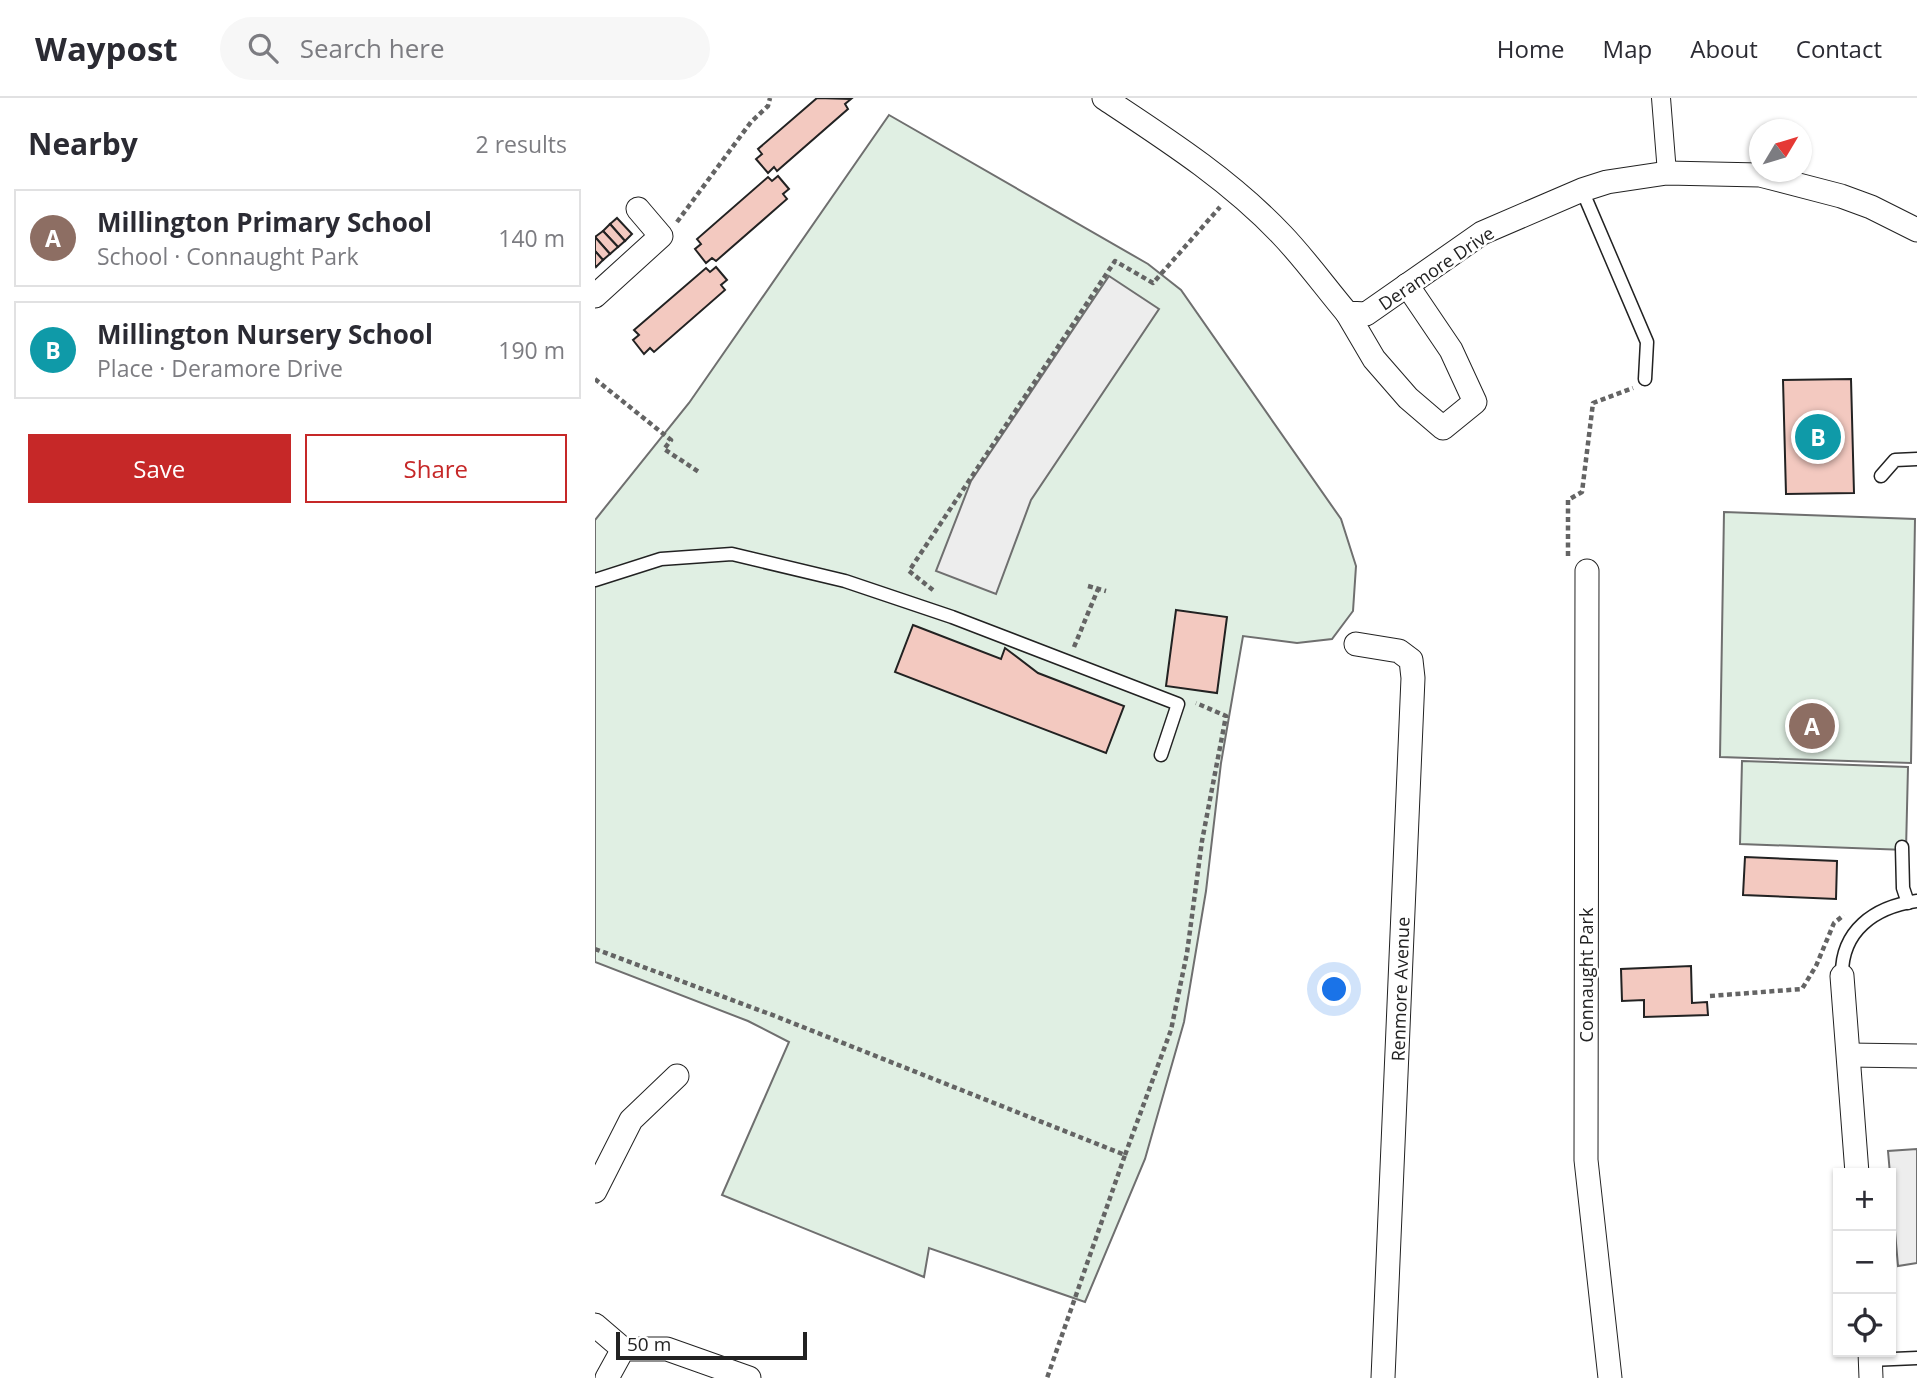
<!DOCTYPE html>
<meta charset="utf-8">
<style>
body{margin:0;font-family:"Open Sans",sans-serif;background:#f7f7f7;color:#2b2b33}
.controls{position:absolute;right:21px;bottom:21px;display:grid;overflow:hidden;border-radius:0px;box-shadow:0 2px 5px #0004}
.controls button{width:63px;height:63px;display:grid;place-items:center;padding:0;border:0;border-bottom:2px solid #e1e1e2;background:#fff;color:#2b2b33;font:35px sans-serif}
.compass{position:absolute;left:1154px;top:21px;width:63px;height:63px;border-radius:50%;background:#fff;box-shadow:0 2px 5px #0004;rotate:52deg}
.scale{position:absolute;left:21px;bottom:18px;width:191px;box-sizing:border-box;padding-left:7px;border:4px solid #222;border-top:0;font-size:19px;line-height:24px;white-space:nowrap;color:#222;-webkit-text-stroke:5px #fff;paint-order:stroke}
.you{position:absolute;left:740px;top:892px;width:24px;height:24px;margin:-18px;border:5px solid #fff;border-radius:50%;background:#1a73e8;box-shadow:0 0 0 10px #1a73e833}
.badge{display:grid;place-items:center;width:46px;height:46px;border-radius:50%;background:#c62828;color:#fff;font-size:23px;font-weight:700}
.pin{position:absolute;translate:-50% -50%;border:4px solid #fff;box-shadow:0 2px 7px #0006}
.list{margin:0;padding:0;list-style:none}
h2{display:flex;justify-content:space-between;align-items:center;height:91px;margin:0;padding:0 28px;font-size:30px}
h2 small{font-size:23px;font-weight:400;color:#7c7c81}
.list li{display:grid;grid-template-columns:46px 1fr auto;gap:21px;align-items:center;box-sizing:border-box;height:98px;margin:0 14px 14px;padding:0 14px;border:2px solid #e1e1e2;border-radius:0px}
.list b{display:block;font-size:26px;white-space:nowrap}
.list p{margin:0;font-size:23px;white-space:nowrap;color:#7c7c81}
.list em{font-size:23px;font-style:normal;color:#7c7c81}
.actions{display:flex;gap:14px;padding:21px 28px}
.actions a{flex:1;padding:16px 0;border:2px solid #c62828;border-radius:0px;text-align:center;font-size:24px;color:#c62828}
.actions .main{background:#c62828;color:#fff}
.icon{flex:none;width:38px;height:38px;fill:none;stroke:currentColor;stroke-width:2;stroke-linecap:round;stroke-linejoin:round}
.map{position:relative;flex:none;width:1322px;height:1280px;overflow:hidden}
header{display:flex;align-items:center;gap:42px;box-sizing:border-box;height:98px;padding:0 35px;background:#fff;border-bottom:2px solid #e1e1e2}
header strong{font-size:33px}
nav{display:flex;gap:38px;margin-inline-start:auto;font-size:24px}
.search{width:490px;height:63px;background:#f7f7f7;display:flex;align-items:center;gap:18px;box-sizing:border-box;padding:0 24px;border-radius:38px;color:#7c7c81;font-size:26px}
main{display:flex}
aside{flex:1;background:#fff}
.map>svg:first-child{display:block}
.green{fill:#e0efe3;stroke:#6f6f6f;stroke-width:2}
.parking{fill:#ededed;stroke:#6f6f6f;stroke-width:2}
.building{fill:#f3c9c0;stroke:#222;stroke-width:2}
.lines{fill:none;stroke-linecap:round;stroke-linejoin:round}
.service-casing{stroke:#222;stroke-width:15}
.pedestrian-casing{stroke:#222;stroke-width:20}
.minor-casing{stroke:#222;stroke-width:25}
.path{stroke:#646464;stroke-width:4.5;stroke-dasharray:5 3.5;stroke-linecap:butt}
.service{stroke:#fff;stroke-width:12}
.pedestrian{stroke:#fff;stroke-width:18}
.minor{stroke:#fff;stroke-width:23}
.labels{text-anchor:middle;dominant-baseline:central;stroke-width:5;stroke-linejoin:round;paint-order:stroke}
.street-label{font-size:18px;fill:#222;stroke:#fff}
</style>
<header>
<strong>Waypost</strong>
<div class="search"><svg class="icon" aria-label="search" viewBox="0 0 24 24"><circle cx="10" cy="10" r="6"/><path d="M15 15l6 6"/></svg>Search here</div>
<nav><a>Home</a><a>Map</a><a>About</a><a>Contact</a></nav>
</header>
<main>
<aside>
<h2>Nearby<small>2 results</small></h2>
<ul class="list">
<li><span class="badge" style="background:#8d6e63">A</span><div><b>Millington Primary School</b><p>School · Connaught Park</p></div><em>140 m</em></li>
<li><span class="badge" style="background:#0f9aa8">B</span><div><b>Millington Nursery School</b><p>Place · Deramore Drive</p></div><em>190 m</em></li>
</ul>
<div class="actions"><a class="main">Save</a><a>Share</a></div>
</aside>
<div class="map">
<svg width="1322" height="1280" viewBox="0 0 1322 1280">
<rect width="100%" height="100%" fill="#fff"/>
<g class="green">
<path d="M 294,17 L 553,166 L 586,192 L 746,421 L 761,468 L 758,513 L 737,541 L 702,545 L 648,538 L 626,665 L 611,793 L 589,924 L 550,1061 L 490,1204 L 334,1150 L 329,1179 L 127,1097 L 194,944 L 153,923 L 0,864 L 0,422 L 94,305 Z"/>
<path d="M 1129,414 L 1320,421 L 1316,665 L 1125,659 Z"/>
<path d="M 1147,663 L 1313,669 L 1311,752 L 1145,746 Z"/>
</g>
<g class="parking">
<path d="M 514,178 L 564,211 L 436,402 L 401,496 L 341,473 L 376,383 Z"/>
<path d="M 1322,1051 L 1322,1165 L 1303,1168 L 1293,1053 Z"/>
</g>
<g class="building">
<path d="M 222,0 L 256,1 L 250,6 L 253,11 L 182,73 L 179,69 L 173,75 L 161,61 L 167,56 L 163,51 Z"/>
<path d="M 183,78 L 194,91 L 188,96 L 192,101 L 121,163 L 117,160 L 111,165 L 100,151 L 106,146 L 102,141 L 173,79 L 177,83 Z"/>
<path d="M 22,120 L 37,136 L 30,143 L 15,126 Z"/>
<path d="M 15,126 L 30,143 L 23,149 L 8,133 Z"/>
<path d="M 8,133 L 23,149 L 15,156 L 0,139 Z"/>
<path d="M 0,139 L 15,156 L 8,162 L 0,153 Z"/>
<path d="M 0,153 L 8,162 L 1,169 L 0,167 Z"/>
<path d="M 121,169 L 132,182 L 126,187 L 130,192 L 59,254 L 55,250 L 49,256 L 38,242 L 44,237 L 39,232 L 111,170 L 115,174 Z"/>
<path d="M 1256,281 L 1259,395 L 1191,396 L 1188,282 Z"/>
<path d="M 581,512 L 632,519 L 622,595 L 571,588 Z"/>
<path d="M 318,527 L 406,561 L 410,550 L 443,575 L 529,608 L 511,655 L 300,574 Z"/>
<path d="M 1150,759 L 1242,763 L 1241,801 L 1148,797 Z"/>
<path d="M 1096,868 L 1097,905 L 1112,904 L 1113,917 L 1049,919 L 1049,902 L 1027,903 L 1026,871 Z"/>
</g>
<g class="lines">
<defs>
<g id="service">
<path d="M 987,92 L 1052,244 L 1050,281"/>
<path d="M 1286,378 L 1300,362 L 1322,361"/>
<path d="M 0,482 L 66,461 L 137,456 L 250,483 L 357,519 L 583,606 L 566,657"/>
<path d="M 1307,749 L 1308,790 L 1313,805"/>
<path d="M 1247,878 C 1246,833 1279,809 1322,803"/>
<path d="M 1275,1262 L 1322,1260"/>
</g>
<path id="pedestrian" d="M 1066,0 L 1072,75"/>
<g id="minor">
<path d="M 509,0 C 571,41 635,82 687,137 C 710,161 730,189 752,215 L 771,216 L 887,135 L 987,92 L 1012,84 L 1072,75 L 1165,77 L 1246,98 L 1276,109 L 1322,132"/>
<path d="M 0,198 L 66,138 L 43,111"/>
<path d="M 752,215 L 779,261 L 813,300 L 848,330 L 880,304 L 856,252 L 812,187"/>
<path d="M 992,473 L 991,1062 L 1015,1280"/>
<path d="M 761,546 L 804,553 L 816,562 L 818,580 L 788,1280"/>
<path d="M 1247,878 L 1262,1075"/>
<path d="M 1254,957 L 1322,958"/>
<path d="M 0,1093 L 36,1022 L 82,978"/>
<path d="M 0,1227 L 28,1251"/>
<path d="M 1275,1254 L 1276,1280"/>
<path d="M 12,1280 L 28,1251 L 72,1251 L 154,1280"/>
</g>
</defs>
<use href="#service" class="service-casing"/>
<use href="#pedestrian" class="pedestrian-casing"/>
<use href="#minor" class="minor-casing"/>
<g class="path">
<path d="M 82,124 L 156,24 L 173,8 L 175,0"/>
<path d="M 0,281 L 76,342 L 69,351 L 104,374"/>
<path d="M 973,458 L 973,402 L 987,394 L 998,305 L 1038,290"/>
<path d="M 493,488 L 511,493"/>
<path d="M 338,492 L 314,473 L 520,163 L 558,185 L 625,109"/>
<path d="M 479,549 L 503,491"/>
<path d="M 0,851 L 180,918 L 530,1057 L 452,1280"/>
<path d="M 1115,898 L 1207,891 L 1221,868 L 1239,825 L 1249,817"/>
<path d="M 530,1057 L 576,932 L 592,855 L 607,743 L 631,618 L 601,605"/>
</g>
<use href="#service" class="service"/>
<use href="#pedestrian" class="pedestrian"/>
<use href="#minor" class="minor"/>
</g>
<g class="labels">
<g class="street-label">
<text transform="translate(841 170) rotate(-34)">Deramore Drive</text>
<text transform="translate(991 877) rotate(-90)">Connaught Park</text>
<text transform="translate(805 891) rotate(-88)">Renmore Avenue</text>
</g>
</g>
</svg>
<div class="controls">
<button>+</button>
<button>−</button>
<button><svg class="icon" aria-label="locate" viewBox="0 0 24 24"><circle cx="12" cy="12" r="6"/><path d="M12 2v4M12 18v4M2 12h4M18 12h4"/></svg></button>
</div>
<svg class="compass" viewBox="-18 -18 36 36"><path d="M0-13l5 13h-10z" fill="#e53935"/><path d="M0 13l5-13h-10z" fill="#7c7c81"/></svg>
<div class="scale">50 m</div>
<div class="you"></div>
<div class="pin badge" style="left:1217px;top:628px;background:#8d6e63">A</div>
<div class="pin badge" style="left:1223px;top:339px;background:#0f9aa8">B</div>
</div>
</main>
